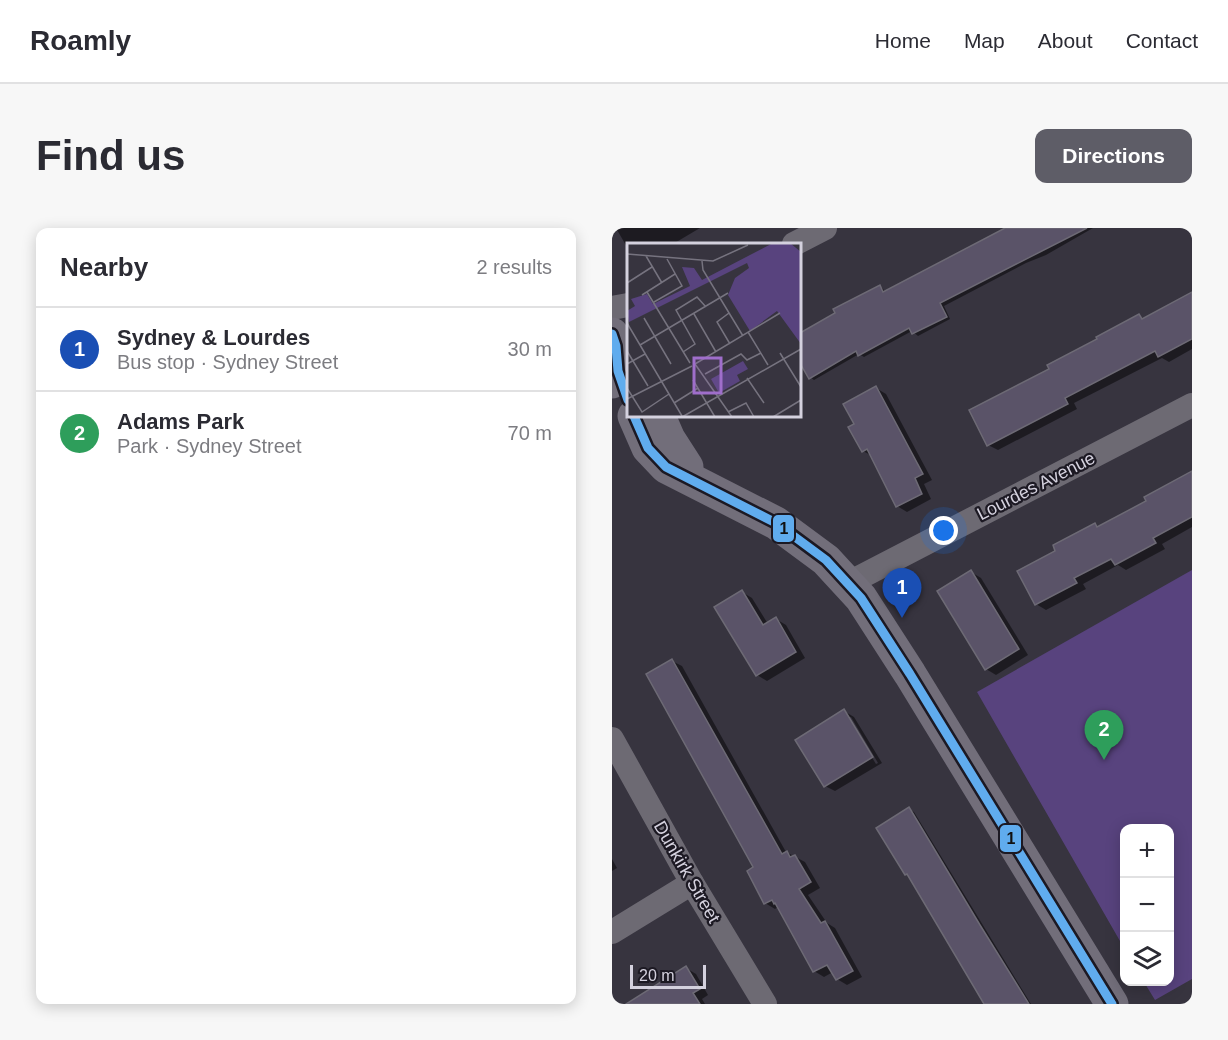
<!DOCTYPE html>
<meta charset="utf-8">
<style>
body{margin:0;font-family:Arial,sans-serif;background:#f7f7f7;color:#2b2b33}
.controls{position:absolute;right:18px;bottom:18px;display:grid;overflow:hidden;border-radius:12px;box-shadow:0 3px 15px #0003}
.controls button{width:54px;height:54px;display:grid;place-items:center;padding:0;border:0;border-bottom:2px solid #e1e1e2;background:#fff;color:#2b2b33;font:30px sans-serif}
.scale{position:absolute;left:18px;bottom:15px;width:76px;box-sizing:border-box;padding-left:6px;border:3px solid #d4d1de;border-top:0;font-size:16px;line-height:21px;white-space:nowrap;color:#d4d1de;-webkit-text-stroke:4px #1c1923;paint-order:stroke}
.you{position:absolute;left:332px;top:303px;width:21px;height:21px;margin:-15px;border:4px solid #fff;border-radius:50%;background:#1a73e8;box-shadow:0 0 0 9px #1a73e833}
.badge{display:grid;place-items:center;width:39px;height:39px;border-radius:50%;background:#5e5d67;color:#fff;font-size:20px;font-weight:700}
.pin{position:absolute;translate:-50% -50px;filter:drop-shadow(0 2px 3px #0008)}
.pin::after{content:'';position:absolute;top:32px;width:21px;height:18px;background:inherit;clip-path:polygon(0 0,100% 0,50% 100%)}
.list{margin:0;padding:0;list-style:none}
h2{display:flex;justify-content:space-between;align-items:center;height:78px;margin:0;padding:0 24px;font-size:26px}
h2 small{font-size:20px;font-weight:400;color:#7c7c81}
.list li{display:grid;grid-template-columns:39px 1fr auto;gap:18px;align-items:center;box-sizing:border-box;height:84px;padding:0 24px;border-top:2px solid #e1e1e2}
.list b{display:block;font-size:22px;white-space:nowrap}
.list p{margin:0;font-size:20px;white-space:nowrap;color:#7c7c81}
.list em{font-size:20px;font-style:normal;color:#7c7c81}
.icon{flex:none;width:33px;height:33px;fill:none;stroke:currentColor;stroke-width:2;stroke-linecap:round;stroke-linejoin:round}
.map{position:relative;flex:none;width:580px;height:776px;overflow:hidden;border-radius:12px}
header{display:flex;align-items:center;gap:36px;box-sizing:border-box;height:84px;padding:0 30px;background:#fff;border-bottom:2px solid #e1e1e2}
header strong{font-size:28px}
nav{display:flex;gap:33px;margin-inline-start:auto;font-size:21px}
.intro{display:flex;align-items:center;justify-content:space-between;box-sizing:border-box;height:144px;padding:0 36px}
h1{margin:0;font-size:42px}
.button{padding:15px 27px;border-radius:12px;background:#5e5d67;color:#fff;font-size:21px;font-weight:700}
main{display:flex;gap:36px;padding:0 36px}
aside{flex:1;background:#fff;border-radius:12px;box-shadow:0 3px 15px #0003}
.map>svg:first-child{display:block}
.green{fill:#58437e}
.shadow{fill:#0007;fill-rule:evenodd}
.building{fill:#5a5368;stroke:#6d6a75;stroke-width:1.5}
.lines{fill:none;stroke-linecap:round;stroke-linejoin:round}
.street{stroke:#6d6a73;stroke-width:24}
.secondary{stroke:#726e7a;stroke-width:33}
.bus-1-casing{stroke:#1c1923;stroke-width:14}
.bus-1{stroke:#60acee;stroke-width:9}
.labels{text-anchor:middle;dominant-baseline:central;stroke-width:4.5;stroke-linejoin:round;paint-order:stroke}
.street-label{font-size:18px;fill:#d4d1de;stroke:#1c1923}
.inset-road{fill:none;stroke:#76737f;stroke-width:1.5}
.view{fill:#9f6ecb;fill-opacity:0.15;stroke:#9f6ecb;stroke-width:3}
.inset-edge{fill:none;stroke:#d4d1de;stroke-width:3}
.line-badge{stroke:#1c1923;stroke-width:2}
.pale-badge-label{font-size:16px;text-anchor:middle;font-weight:bold;fill:#111}
</style>
<header>
<strong>Roamly</strong>
<nav><a>Home</a><a>Map</a><a>About</a><a>Contact</a></nav>
</header>
<div class="intro"><h1>Find us</h1><a class="button">Directions</a></div>
<main>
<aside>
<h2>Nearby<small>2 results</small></h2>
<ul class="list">
<li><span class="badge" style="background:#1a4fb4">1</span><div><b>Sydney &amp; Lourdes</b><p>Bus stop · Sydney Street</p></div><em>30 m</em></li>
<li><span class="badge" style="background:#2e9e5b">2</span><div><b>Adams Park</b><p>Park · Sydney Street</p></div><em>70 m</em></li>
</ul>
</aside>
<div class="map">
<svg width="580" height="776" viewBox="0 0 580 776">
<rect width="100%" height="100%" fill="#37343f"/>
<path class="green" d="M 580,342 L 580,751 L 543,772 L 532,754 L 558,754 L 558,600 L 512,600 L 512,720 L 365,464 Z"/>
<g class="shadow">
<path d="M 4,0 L 88,0 L 61,16 L 16,16 L 16,21 Z"/>
<path d="M 396,0 L 481,0 L 434,27 L 414,35 L 332,78 L 338,91 L 306,108 L 300,103 L 252,129 L 247,126 L 202,152 L 198,149 L 188,132 L 188,107 L 268,58 L 274,64 Z"/>
<path d="M 580,66 L 580,121 L 557,134 L 550,130 L 462,175 L 465,181 L 386,222 L 376,217 L 439,142 L 527,88 L 533,91 Z"/>
<path d="M 264,160 L 274,166 L 320,252 L 312,256 L 319,271 L 295,284 L 285,278 L 260,228 L 251,223 L 244,197 Z"/>
<path d="M 580,245 L 580,299 L 550,316 L 553,321 L 514,342 L 506,337 L 471,356 L 474,361 L 434,382 L 424,376 L 446,323 L 483,297 L 488,299 L 537,274 Z"/>
<path d="M 359,344 L 369,350 L 416,427 L 384,447 L 374,441 Z"/>
<path d="M 130,364 L 140,370 L 156,396 L 164,391 L 174,397 L 193,430 L 155,453 L 145,447 Z"/>
<path d="M 60,433 L 70,438 L 174,624 L 193,634 L 208,660 L 196,667 L 215,695 L 223,700 L 250,749 L 235,757 L 225,751 L 221,744 L 212,749 L 202,743 L 167,678 L 163,681 L 153,675 L 144,640 Z"/>
<path d="M 232,483 L 242,489 L 270,535 L 223,563 L 213,558 ZM 235,489 L 239,489 L 266,535 L 264,536 Z"/>
<path d="M 297,581 L 302,584 L 419,776 L 376,776 L 298,648 L 294,646 Z"/>
<path d="M 0,631 L 5,640 L 0,643 Z"/>
<path d="M 74,740 L 84,746 L 96,767 L 90,771 L 93,776 L 13,776 Z"/>
</g>
<g class="building">
<path d="M 393,0 L 475,0 L 328,75 L 335,89 L 300,106 L 297,100 L 246,128 L 244,123 L 197,151 L 188,135 L 188,105 L 223,85 L 221,81 L 268,57 L 271,64 Z"/>
<path d="M 580,64 L 580,111 L 546,129 L 543,123 L 453,170 L 456,176 L 375,218 L 357,182 L 437,141 L 435,137 L 485,111 L 484,109 L 527,86 L 530,91 Z"/>
<path d="M 264,158 L 311,246 L 303,250 L 310,266 L 284,279 L 255,221 L 250,224 L 236,199 L 242,196 L 231,176 Z"/>
<path d="M 580,243 L 580,289 L 541,310 L 544,315 L 503,337 L 499,331 L 462,350 L 465,355 L 423,377 L 405,343 L 443,323 L 441,317 L 483,295 L 485,299 L 534,273 L 532,269 Z"/>
<path d="M 359,342 L 407,421 L 373,442 L 325,363 Z"/>
<path d="M 130,362 L 151,397 L 164,389 L 184,424 L 144,448 L 102,379 Z"/>
<path d="M 60,431 L 170,626 L 175,623 L 178,629 L 183,627 L 199,654 L 187,661 L 209,695 L 213,693 L 241,743 L 224,752 L 215,737 L 201,744 L 163,675 L 162,676 L 160,672 L 152,676 L 135,643 L 141,639 L 34,446 Z"/>
<path d="M 232,481 L 261,529 L 212,559 L 183,512 Z"/>
<path d="M 297,579 L 368,697 L 417,776 L 372,776 L 295,646 L 293,647 L 264,600 Z"/>
<path d="M 74,738 L 88,761 L 81,765 L 88,776 L 14,776 Z"/>
</g>
<g class="lines">
<g class="street">
<path d="M 182,16 L 213,0"/>
<path d="M 0,80 L 16,77"/>
<path d="M 235,356 L 580,177"/>
<path d="M 0,511 L 80,655 L 153,776"/>
<path d="M 0,704 L 80,655"/>
</g>
<g class="secondary">
<path d="M 0,106 C 7,123 7,137 0,154"/>
<path d="M 22,188 L 36,220 L 54,239 L 164,295 L 214,332 L 249,370 L 298,446 L 500,776"/>
<path d="M 47,188 L 57,211 L 75,239"/>
</g>
<defs>
<g id="bus-1">
<path d="M 0,106 L 4,118 L 6,143 L 16,172"/>
<path d="M 22,188 L 36,220 L 54,239 L 164,295 L 214,332 L 249,370 L 298,446 L 500,776"/>
</g>
</defs>
<use href="#bus-1" class="bus-1-casing"/>
<use href="#bus-1" class="bus-1"/>
</g>
<g class="labels">
<g class="street-label">
<text transform="translate(424 258) rotate(-27)">Lourdes Avenue</text>
<text transform="translate(75 644) rotate(60)">Dunkirk Street</text>
</g>
</g>
<g transform="translate(15 15)">
<rect width="174" height="174" fill="#37343f"/>
<path d="M 146,0 L 163,0 L 174,9 L 174,101 L 150,68 L 123,88 L 101,52 L 108,35 L 122,25 L 120,20 L 2,79 L 0,68 L 8,63 L 4,56 L 20,51 L 26,61 L 63,43 L 55,24 L 67,25 L 75,37 ZM 116,118 L 121,126 L 110,132 L 113,138 L 92,150 L 84,136 Z" fill="#58437e"/>
<path class="inset-road" d="M 0,11 L 86,18 L 121,2M 19,13 L 35,40M 75,18 L 76,27 L 116,93M 0,40 L 25,24M 20,49 L 63,120M 15,52 L 48,31M 27,59 L 55,43 L 40,16M 102,70 L 90,79 L 103,101M 67,71 L 89,109M 17,75 L 44,121M 0,80 L 55,173M 121,89 L 141,122M 13,102 L 101,50M 0,108 L 21,143M 56,109 L 68,101 L 49,67 L 70,54 L 79,64M 153,110 L 174,144M 0,121 L 18,111M 68,121 L 153,70M 68,121 L 105,174M 78,131 L 114,111 L 120,117 L 134,110M 120,135 L 137,160M 66,137 L 88,174M 0,145 L 15,169 L 42,151M 0,156 L 65,123M 47,160 L 71,145M 101,169 L 119,160 L 127,174M 55,174 L 174,106M 146,174 L 174,157"/>
<path class="view" d="M 67,115 L 94,115 L 94,150 L 67,150 Z"/>
<rect width="174" height="174" class="inset-edge"/>
</g>
<g class="line-badge">
<rect x="160" y="286" width="23" height="29" rx="6" fill="#60acee"/>
<rect x="387" y="596" width="23" height="29" rx="6" fill="#60acee"/>
</g>
<g class="pale-badge-label">
<text x="172" y="306">1</text>
<text x="399" y="616">1</text>
</g>
</svg>
<div class="controls">
<button>+</button>
<button>−</button>
<button><svg class="icon" aria-label="layers" viewBox="0 0 24 24"><path d="M12 4l9 5-9 5-9-5zM3 14l9 5 9-5"/></svg></button>
</div>
<div class="scale">20 m</div>
<div class="you"></div>
<div class="pin badge" style="left:290px;top:390px;background:#1a4fb4">1</div>
<div class="pin badge" style="left:492px;top:532px;background:#2e9e5b">2</div>
</div>
</main>
